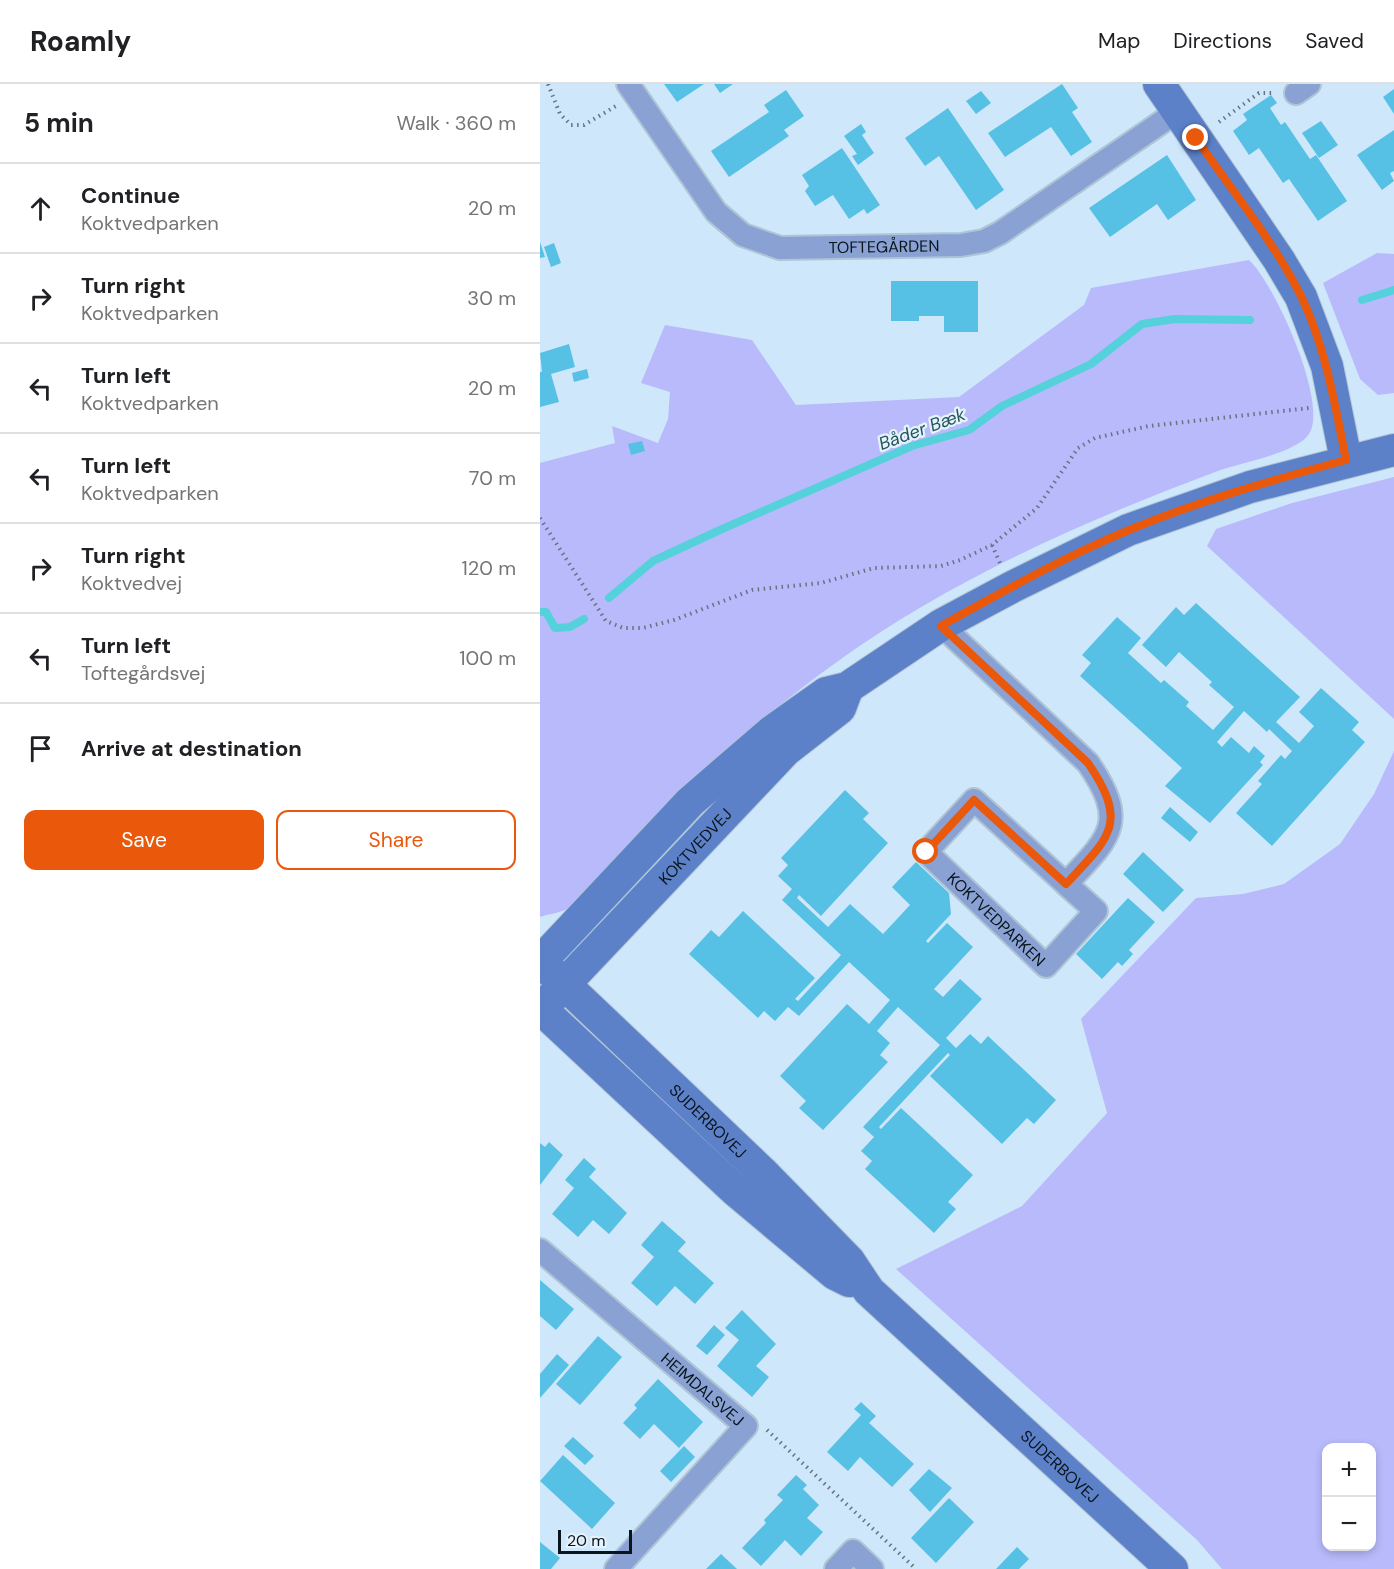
<!DOCTYPE html>
<meta charset="utf-8">
<style>
body{margin:0;font-family:"DM Sans",sans-serif;background:#f2f2f2;color:#202124}
.controls{position:absolute;right:18px;bottom:18px;display:grid;overflow:hidden;border-radius:12px;box-shadow:0 3px 9px #0003}
.controls button{width:54px;height:54px;display:grid;place-items:center;padding:0;border:0;border-bottom:2px solid #e0e0e0;background:#fff;color:#202124;font:30px sans-serif}
.scale{position:absolute;left:18px;bottom:15px;width:74px;box-sizing:border-box;padding-left:6px;border:3px solid #09141c;border-top:0;font-size:16px;line-height:21px;white-space:nowrap;color:#09141c;-webkit-text-stroke:4px #e6f2fc;paint-order:stroke}
.stop{position:absolute;width:18px;height:18px;margin:-14px;border:4px solid #ea580c;border-radius:50%;background:#fff}
.stop.end{background:#ea580c;border-color:#fff;box-shadow:0 2px 6px #0008}
.list{margin:0;padding:0;list-style:none}
h2{display:flex;justify-content:space-between;align-items:center;height:78px;margin:0;padding:0 24px;font-size:26px}
h2 small{font-size:20px;font-weight:400;color:#757577}
.list li{display:grid;grid-template-columns:39px 1fr auto;gap:18px;align-items:center;box-sizing:border-box;height:90px;padding:0 24px;border-top:2px solid #e0e0e0}
.list b{display:block;font-size:22px;white-space:nowrap}
.list p{margin:0;font-size:20px;white-space:nowrap;color:#757577}
.list em{font-size:20px;font-style:normal;color:#757577}
.actions{display:flex;gap:12px;padding:18px 24px}
.actions a{flex:1;padding:14px 0;border:2px solid #ea580c;border-radius:12px;text-align:center;font-size:21px;color:#ea580c}
.actions .main{background:#ea580c;color:#fff}
.icon{flex:none;width:33px;height:33px;fill:none;stroke:currentColor;stroke-width:2;stroke-linecap:round;stroke-linejoin:round}
.map{position:relative;flex:none;width:854px;height:1485px;overflow:hidden}
header{display:flex;align-items:center;gap:36px;box-sizing:border-box;height:84px;padding:0 30px;background:#fff;border-bottom:2px solid #e0e0e0}
header strong{font-size:28px}
nav{display:flex;gap:33px;margin-inline-start:auto;font-size:21px}
main{display:flex}
aside{flex:1;background:#fff}
.map>svg:first-child{display:block}
.green{fill:#b9bafb;fill-rule:evenodd}
.lines{fill:none;stroke-linecap:round;stroke-linejoin:round}
.stream{stroke:#55d1db;stroke-width:8}
.building{fill:#56c1e4}
.street-casing{stroke:#afc5d6;stroke-width:26}
.secondary-casing{stroke:#afc5d6;stroke-width:34}
.path{stroke:#647582;stroke-width:4;stroke-dasharray:1.5 4.5;stroke-linecap:butt}
.street{stroke:#89a2d3;stroke-width:22}
.secondary{stroke:#5d81c8;stroke-width:32}
.route{stroke:#ea580c;stroke-width:8}
.labels{text-anchor:middle;dominant-baseline:central;stroke-width:4.5;stroke-linejoin:round;paint-order:stroke}
.street-label{font-size:16px;fill:#09141c;stroke:#e6f2fc}
.water-label{font-size:18px;font-style:italic;fill:#21565a;stroke:#e6f2fc}
</style>
<header>
<strong>Roamly</strong>
<nav><a>Map</a><a>Directions</a><a>Saved</a></nav>
</header>
<main>
<aside>
<h2>5 min<small>Walk · 360 m</small></h2>
<ul class="list">
<li><svg class="icon" aria-label="ahead" viewBox="0 0 24 24"><path d="M12 20V5M6 11l6-6 6 6"/></svg><div><b>Continue</b><p>Koktvedparken</p></div><em>20 m</em></li>
<li><svg class="icon" aria-label="right" viewBox="0 0 24 24"><path d="M7 20v-9h11M14 6l5 5-5 5"/></svg><div><b>Turn right</b><p>Koktvedparken</p></div><em>30 m</em></li>
<li><svg class="icon" aria-label="left" viewBox="0 0 24 24"><path d="M17 20v-9H6M10 6l-5 5 5 5"/></svg><div><b>Turn left</b><p>Koktvedparken</p></div><em>20 m</em></li>
<li><svg class="icon" aria-label="left" viewBox="0 0 24 24"><path d="M17 20v-9H6M10 6l-5 5 5 5"/></svg><div><b>Turn left</b><p>Koktvedparken</p></div><em>70 m</em></li>
<li><svg class="icon" aria-label="right" viewBox="0 0 24 24"><path d="M7 20v-9h11M14 6l5 5-5 5"/></svg><div><b>Turn right</b><p>Koktvedvej</p></div><em>120 m</em></li>
<li><svg class="icon" aria-label="left" viewBox="0 0 24 24"><path d="M17 20v-9H6M10 6l-5 5 5 5"/></svg><div><b>Turn left</b><p>Toftegårdsvej</p></div><em>100 m</em></li>
<li><svg class="icon" aria-label="arrive" viewBox="0 0 24 24"><path d="M6 21V4h12l-3 4 3 4H6"/></svg><div><b>Arrive at destination</b></div></li>
</ul>
<div class="actions"><a class="main">Save</a><a>Share</a></div>
</aside>
<div class="map">
<svg width="854" height="1485" viewBox="0 0 854 1485">
<rect width="100%" height="100%" fill="#cfe7fa"/>
<g class="green">
<path d="M 837,169 L 854,170 L 854,309 L 838,311 L 820,295 L 783,199 Z"/>
<path d="M 709,176 C 735,200 789,320 769,350 C 757,369 700,379 678,387 C 576,425 477,467 383,522 C 295,573 214,639 140,709 C 110,737 83,768 54,797 C 46,806 37,820 27,825 C 20,829 8,830 0,833 L 0,379 L 75,359 L 72,342 L 118,359 L 128,335 L 130,308 L 101,299 L 125,241 L 212,256 L 256,321 L 419,313 L 544,221 L 551,204 Z"/>
<path d="M 854,393 L 854,635 L 667,462 L 676,445 L 752,419 Z"/>
<path d="M 854,667 L 854,1485 L 682,1485 L 657,1456 L 356,1185 L 482,1122 L 567,1029 L 541,935 L 656,814 L 703,810 L 744,800 L 800,760 L 834,710 ZM 786,1364 L 832,1364 L 832,1462 L 786,1462 Z"/>
</g>
<g class="lines">
<g class="stream">
<path d="M 822,216 L 854,206"/>
<path d="M 69,514 L 113,477 L 182,445 L 372,362 L 429,346 L 462,322 L 551,280 L 602,240 L 635,235 L 710,236"/>
<path d="M 0,528 L 6,528 L 15,544 L 30,543 L 44,535"/>
</g>
</g>
<g class="building">
<path d="M 124,0 L 164,0 L 137,18 Z"/>
<path d="M 174,0 L 193,0 L 180,9 Z"/>
<path d="M 522,0 L 538,24 L 532,28 L 552,58 L 531,72 L 511,43 L 465,73 L 448,49 Z"/>
<path d="M 854,5 L 854,30 L 843,13 Z"/>
<path d="M 246,6 L 264,32 L 244,46 L 249,52 L 189,93 L 171,67 L 229,28 L 224,21 Z"/>
<path d="M 441,7 L 451,19 L 436,30 L 426,17 Z"/>
<path d="M 731,11 L 737,19 L 730,24 L 741,41 L 745,38 L 770,75 L 776,71 L 807,117 L 778,137 L 749,95 L 743,99 L 719,64 L 709,71 L 693,47 L 707,36 L 703,30 Z"/>
<path d="M 408,24 L 464,106 L 436,126 L 399,72 L 385,82 L 365,54 Z"/>
<path d="M 781,37 L 798,61 L 779,74 L 762,49 Z"/>
<path d="M 321,40 L 326,48 L 322,51 L 334,69 L 318,81 L 312,72 L 317,70 L 304,52 Z"/>
<path d="M 854,46 L 854,87 L 850,89 L 854,97 L 842,106 L 817,71 Z"/>
<path d="M 302,64 L 340,121 L 327,130 L 324,125 L 309,135 L 293,111 L 275,122 L 265,107 L 269,102 L 262,91 Z"/>
<path d="M 627,71 L 656,116 L 628,136 L 617,120 L 570,153 L 549,124 Z"/>
<path d="M 0,158 L 5,173 L 0,174 Z"/>
<path d="M 14,159 L 21,179 L 11,183 L 4,163 Z"/>
<path d="M 351,197 L 438,197 L 438,248 L 404,248 L 404,232 L 379,232 L 379,237 L 351,237 Z"/>
<path d="M 29,260 L 35,283 L 11,290 L 19,318 L 0,323 L 0,288 L 2,288 L 0,269 Z"/>
<path d="M 47,285 L 49,294 L 34,298 L 32,289 Z"/>
<path d="M 102,357 L 105,367 L 91,371 L 88,360 Z"/>
<path d="M 656,519 L 760,613 L 736,638 L 759,659 L 774,642 L 759,628 L 781,604 L 819,638 L 812,646 L 825,658 L 732,762 L 696,729 L 722,700 L 718,697 L 741,671 L 745,675 L 752,667 L 729,645 L 727,648 L 704,627 L 677,658 L 682,663 L 691,653 L 709,669 L 714,662 L 725,672 L 720,678 L 723,681 L 670,739 L 625,702 L 642,684 L 540,592 L 551,579 L 542,571 L 577,533 L 601,554 L 588,569 L 621,599 L 624,596 L 649,618 L 646,622 L 673,646 L 694,623 L 669,601 L 672,598 L 639,568 L 626,583 L 602,561 L 636,523 L 644,531 Z"/>
<path d="M 305,706 L 329,729 L 323,735 L 348,759 L 281,832 L 259,811 L 257,814 L 288,843 L 310,820 L 343,850 L 370,821 L 352,803 L 376,778 L 409,809 L 411,830 L 386,857 L 388,859 L 407,839 L 433,863 L 394,905 L 403,913 L 420,895 L 442,915 L 406,954 L 416,964 L 430,950 L 441,960 L 448,952 L 516,1016 L 494,1040 L 487,1034 L 462,1060 L 390,992 L 410,971 L 408,969 L 339,1043 L 341,1045 L 361,1024 L 433,1091 L 408,1118 L 416,1125 L 394,1149 L 325,1085 L 332,1077 L 321,1067 L 334,1053 L 323,1043 L 400,961 L 358,923 L 337,947 L 350,959 L 340,971 L 348,978 L 283,1046 L 259,1024 L 266,1017 L 240,992 L 307,920 L 329,940 L 350,916 L 309,878 L 259,932 L 248,923 L 235,937 L 224,927 L 218,934 L 149,870 L 171,846 L 179,853 L 203,827 L 275,894 L 255,915 L 258,917 L 301,871 L 242,816 L 252,805 L 238,792 L 248,781 L 241,774 Z"/>
<path d="M 630,723 L 658,748 L 650,758 L 621,734 Z"/>
<path d="M 603,768 L 644,806 L 623,828 L 583,790 Z"/>
<path d="M 588,814 L 615,838 L 589,866 L 593,870 L 582,882 L 578,878 L 562,895 L 536,870 Z"/>
<path d="M 9,1058 L 23,1071 L 0,1101 L 0,1059 L 5,1063 Z"/>
<path d="M 44,1074 L 56,1085 L 49,1093 L 87,1129 L 69,1150 L 53,1136 L 38,1153 L 12,1130 L 34,1104 L 25,1096 Z"/>
<path d="M 122,1137 L 146,1158 L 138,1167 L 174,1199 L 155,1220 L 135,1202 L 117,1222 L 91,1199 L 114,1173 L 101,1161 Z"/>
<path d="M 0,1196 L 34,1225 L 16,1246 L 0,1232 Z"/>
<path d="M 202,1226 L 236,1260 L 216,1282 L 229,1293 L 212,1313 L 177,1282 L 199,1256 L 185,1244 Z"/>
<path d="M 174,1241 L 185,1251 L 167,1271 L 156,1262 Z"/>
<path d="M 58,1252 L 82,1273 L 40,1321 L 16,1300 Z"/>
<path d="M 17,1270 L 29,1281 L 0,1314 L 0,1290 Z"/>
<path d="M 118,1295 L 163,1338 L 139,1364 L 114,1340 L 100,1355 L 83,1339 L 97,1324 L 94,1321 Z"/>
<path d="M 321,1318 L 336,1332 L 329,1339 L 374,1380 L 352,1403 L 320,1373 L 308,1387 L 287,1368 L 321,1331 L 314,1325 Z"/>
<path d="M 33,1353 L 54,1372 L 45,1381 L 24,1362 Z"/>
<path d="M 144,1362 L 155,1373 L 131,1398 L 120,1387 Z"/>
<path d="M 23,1371 L 75,1419 L 52,1445 L 0,1397 Z"/>
<path d="M 389,1385 L 412,1404 L 390,1428 L 369,1406 Z"/>
<path d="M 256,1391 L 267,1401 L 263,1405 L 279,1421 L 267,1434 L 283,1448 L 261,1472 L 245,1456 L 221,1482 L 202,1464 L 226,1439 L 224,1436 L 243,1416 L 237,1411 Z"/>
<path d="M 409,1414 L 434,1438 L 396,1479 L 371,1454 Z"/>
<path d="M 0,1458 L 20,1474 L 11,1485 L 0,1485 Z"/>
<path d="M 477,1463 L 489,1475 L 479,1485 L 456,1485 Z"/>
<path d="M 181,1470 L 197,1485 L 166,1485 Z"/>
</g>
<g class="lines">
<defs>
<g id="street">
<path id="s1" d="M 88,0 L 176,128 L 203,151 L 240,164 L 421,161 L 444,157 L 460,149 L 638,27"/>
<path d="M 756,9 L 769,0"/>
<path id="s2" d="M 401,541 L 548,679 C 589,739 570,753 526,800 L 434,716 L 386,768 L 506,882 L 556,827 L 526,800"/>
<path id="s3" d="M 0,1166 L 206,1342 L 76,1485"/>
<path d="M 296,1485 L 313,1467 L 332,1485"/>
</g>
<g id="secondary">
<path d="M 619,0 L 739,176 L 761,213 L 787,282 L 806,376"/>
<path id="s4" d="M 0,877 L 222,1088 L 309,1177 L 329,1207 L 632,1485"/>
<path d="M 0,878 L 150,718 L 231,648 L 286,609 L 307,604 L 401,541 L 472,503 L 588,446 L 710,403 L 854,366"/>
<path d="M 0,924 L 196,1107 L 295,1190 L 309,1197"/>
<path id="s5" d="M 1,925 L 246,666 L 300,624 L 306,608"/>
</g>
</defs>
<use href="#street" class="street-casing"/>
<use href="#secondary" class="secondary-casing"/>
<g class="path">
<path d="M 8,0 L 20,30 L 31,41 L 44,41 L 76,22"/>
<path d="M 679,38 L 719,9 L 734,9"/>
<path d="M 0,434 L 66,537 L 83,544 L 103,544 L 134,536 L 212,506 L 281,499 L 334,484 L 401,482 L 420,476 L 452,461 L 497,424 L 538,364 L 555,354 L 609,342 L 769,324"/>
<path d="M 452,461 L 460,479"/>
<path d="M 227,1346 L 376,1485"/>
</g>
<use href="#street" class="street"/>
<use href="#secondary" class="secondary"/>
</g>
<g class="lines">
<path class="route" d="M 386,768 L 434,716 L 526,800 C 570,753 589,739 548,679 L 401,542 C 462,508 524,473 589,446 C 659,417 733,396 806,376 C 795,321 786,265 762,214 C 734,157 691,106 656,54"/>
</g>
<g class="labels">
<g class="street-label">
<text stroke="none"><textPath href="#s1" startOffset="334">TOFTEGÅRDEN</textPath></text>
<text stroke="none"><textPath href="#s5" startOffset="224">KOKTVEDVEJ</textPath></text>
<text stroke="none"><textPath href="#s2" startOffset="636">KOKTVEDPARKEN</textPath></text>
<text stroke="none"><textPath href="#s4" startOffset="232">SUDERBOVEJ</textPath></text>
<text stroke="none"><textPath href="#s3" startOffset="214">HEIMDALSVEJ</textPath></text>
<text stroke="none"><textPath href="#s4" startOffset="726">SUDERBOVEJ</textPath></text>
</g>
<g class="water-label">
<text transform="translate(382 345) rotate(-20)">Båder Bæk</text>
</g>
</g>
</svg>
<div class="controls">
<button>+</button>
<button>−</button>
</div>
<div class="scale">20 m</div>
<div class="stop" style="left:386px;top:768px"></div>
<div class="stop end" style="left:656px;top:54px"></div>
</div>
</main>
